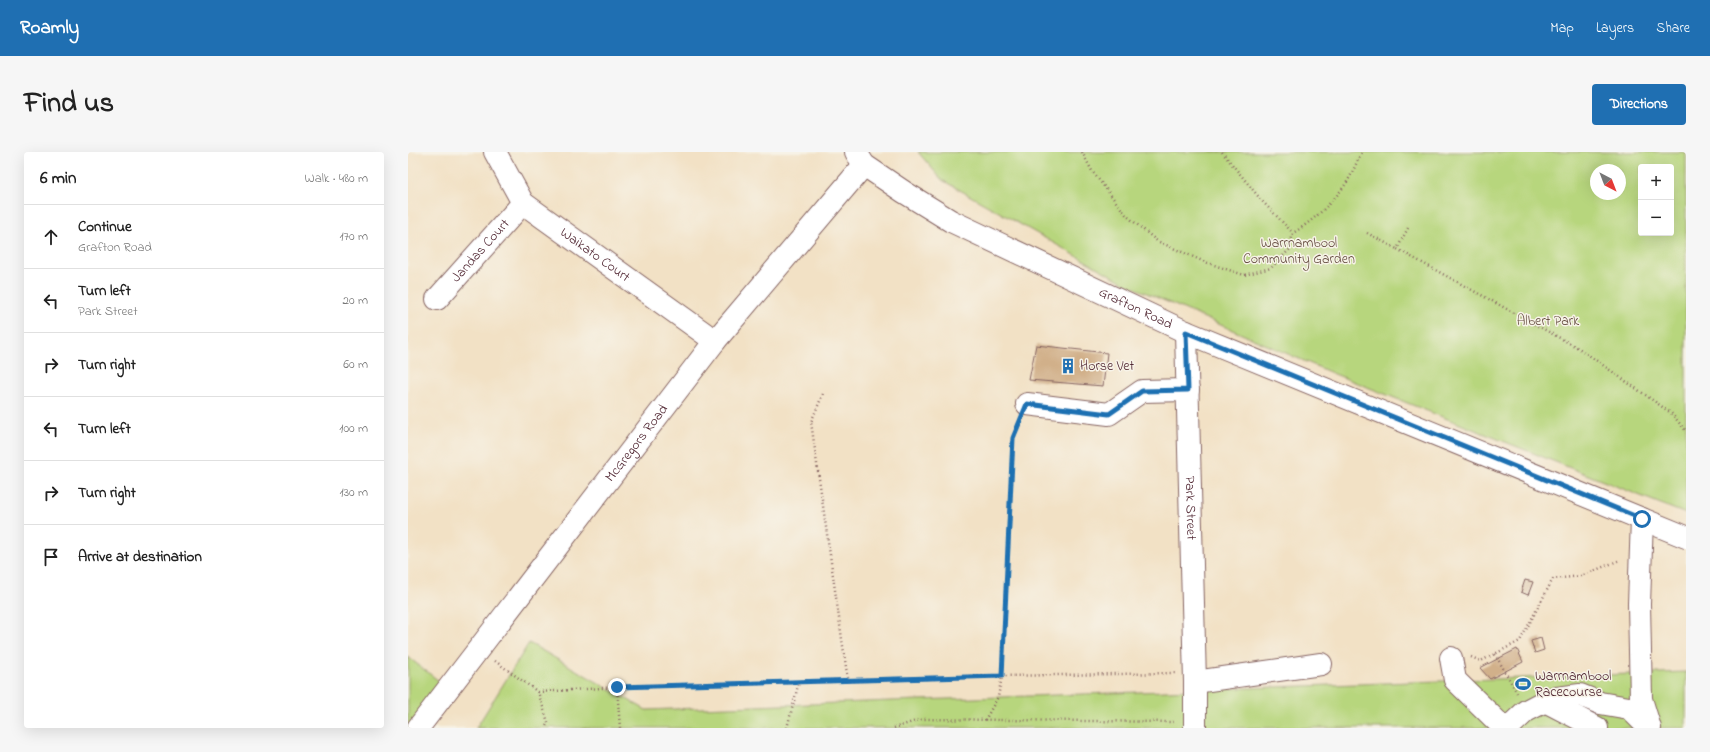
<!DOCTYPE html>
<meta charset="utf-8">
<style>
body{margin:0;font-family:"Indie Flower",sans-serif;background:#f6f6f6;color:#222}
.controls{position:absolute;right:12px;top:12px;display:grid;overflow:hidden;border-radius:4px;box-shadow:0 4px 16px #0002}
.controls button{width:36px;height:36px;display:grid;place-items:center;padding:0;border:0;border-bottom:1px solid #e0e0e0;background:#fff;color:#222;font:20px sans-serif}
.compass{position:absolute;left:1182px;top:12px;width:36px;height:36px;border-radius:50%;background:#fff;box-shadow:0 4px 16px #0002;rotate:138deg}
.stop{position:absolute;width:12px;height:12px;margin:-9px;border:3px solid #1f6fb2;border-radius:50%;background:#fff}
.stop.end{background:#1f6fb2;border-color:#fff;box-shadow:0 1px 4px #0008}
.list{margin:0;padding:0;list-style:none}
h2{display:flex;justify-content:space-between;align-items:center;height:52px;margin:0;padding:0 16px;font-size:17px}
h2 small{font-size:13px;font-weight:400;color:#767676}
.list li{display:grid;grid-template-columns:26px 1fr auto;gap:12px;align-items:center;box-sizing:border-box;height:64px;padding:0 16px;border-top:1px solid #e0e0e0}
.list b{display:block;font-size:15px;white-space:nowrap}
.list p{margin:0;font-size:13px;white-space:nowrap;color:#767676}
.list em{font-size:13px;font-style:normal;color:#767676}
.icon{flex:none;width:22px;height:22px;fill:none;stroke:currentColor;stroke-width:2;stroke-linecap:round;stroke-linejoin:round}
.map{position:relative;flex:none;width:1278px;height:576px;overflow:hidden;border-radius:4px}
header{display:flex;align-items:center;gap:24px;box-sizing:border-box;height:56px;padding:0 20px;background:#1f6fb2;color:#fff}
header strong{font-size:19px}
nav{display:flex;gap:22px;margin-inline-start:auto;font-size:14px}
.intro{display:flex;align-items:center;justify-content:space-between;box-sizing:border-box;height:96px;padding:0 24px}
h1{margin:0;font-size:28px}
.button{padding:10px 18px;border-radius:4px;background:#1f6fb2;color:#fff;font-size:14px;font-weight:700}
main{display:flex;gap:24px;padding:0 24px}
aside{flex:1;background:#fff;border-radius:4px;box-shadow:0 4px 16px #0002}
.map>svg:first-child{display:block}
.green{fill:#b7d67d;stroke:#807a54;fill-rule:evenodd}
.building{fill:#d1b08a}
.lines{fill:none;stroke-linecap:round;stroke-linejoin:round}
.minor-casing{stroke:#856361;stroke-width:24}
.path{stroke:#856361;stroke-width:2.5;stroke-dasharray:1 3;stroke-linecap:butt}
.minor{stroke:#fff;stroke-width:22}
.route{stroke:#1f6fb2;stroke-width:5}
.labels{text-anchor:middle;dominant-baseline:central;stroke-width:3;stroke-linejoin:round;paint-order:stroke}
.park-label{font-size:14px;fill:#654d40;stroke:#f7f3e8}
.street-label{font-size:14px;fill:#4a1f2b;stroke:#f7f3e8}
.poi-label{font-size:14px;fill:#4a1f2b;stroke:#f7f3e8;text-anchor:start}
</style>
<header>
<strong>Roamly</strong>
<nav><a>Map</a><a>Layers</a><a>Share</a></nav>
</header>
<div class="intro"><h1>Find us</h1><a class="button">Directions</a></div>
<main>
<aside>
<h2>6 min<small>Walk · 480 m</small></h2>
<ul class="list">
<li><svg class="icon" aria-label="ahead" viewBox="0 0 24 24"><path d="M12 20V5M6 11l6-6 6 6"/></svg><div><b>Continue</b><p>Grafton Road</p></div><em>170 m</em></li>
<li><svg class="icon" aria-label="left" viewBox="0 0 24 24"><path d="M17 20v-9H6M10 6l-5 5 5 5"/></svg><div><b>Turn left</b><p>Park Street</p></div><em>20 m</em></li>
<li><svg class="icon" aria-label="right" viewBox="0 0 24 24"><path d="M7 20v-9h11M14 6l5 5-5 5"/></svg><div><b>Turn right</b></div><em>60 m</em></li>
<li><svg class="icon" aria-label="left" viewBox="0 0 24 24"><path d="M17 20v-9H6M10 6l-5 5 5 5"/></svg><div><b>Turn left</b></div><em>100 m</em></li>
<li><svg class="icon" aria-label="right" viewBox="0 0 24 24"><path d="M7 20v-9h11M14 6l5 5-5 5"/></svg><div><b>Turn right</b></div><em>130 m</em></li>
<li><svg class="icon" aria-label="arrive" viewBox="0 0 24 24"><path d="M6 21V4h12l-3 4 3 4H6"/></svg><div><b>Arrive at destination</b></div></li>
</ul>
</aside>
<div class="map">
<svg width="1278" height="576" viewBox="0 0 1278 576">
<rect width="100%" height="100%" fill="#f7f3e8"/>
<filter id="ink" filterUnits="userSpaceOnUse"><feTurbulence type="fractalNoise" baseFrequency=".025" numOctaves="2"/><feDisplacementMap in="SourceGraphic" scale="8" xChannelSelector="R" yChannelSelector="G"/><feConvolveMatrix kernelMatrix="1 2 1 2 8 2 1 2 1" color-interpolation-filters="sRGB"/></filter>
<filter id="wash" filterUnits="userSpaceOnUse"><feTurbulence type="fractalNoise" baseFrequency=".012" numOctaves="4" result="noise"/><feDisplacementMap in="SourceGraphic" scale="16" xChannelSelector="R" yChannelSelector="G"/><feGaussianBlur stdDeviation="0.9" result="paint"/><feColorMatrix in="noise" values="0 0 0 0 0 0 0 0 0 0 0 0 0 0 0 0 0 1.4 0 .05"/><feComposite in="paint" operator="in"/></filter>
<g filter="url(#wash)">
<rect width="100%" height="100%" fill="#f2e1c5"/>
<g class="green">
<path d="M 510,0 L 1278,0 L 1278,362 L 924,221 L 720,133 L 534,28 ZM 1233,15 L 1263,15 L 1263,81 L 1233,81 ZM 1188,18 L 1212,18 L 1212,42 L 1188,42 Z"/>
<path d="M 121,491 L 238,558 L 1278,520 L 1278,576 L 68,576 Z"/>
<path d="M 0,505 L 40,536 L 0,576 Z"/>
</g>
<g id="blocks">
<g class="building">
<path d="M 628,193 L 699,201 L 695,234 L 621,228 Z"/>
<path d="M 1117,428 L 1125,430 L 1120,443 L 1113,440 Z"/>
<path d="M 1133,486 L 1136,498 L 1127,501 L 1123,489 Z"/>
<path d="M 1109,497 L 1115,510 L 1082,527 L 1072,516 Z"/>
</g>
</g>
</g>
<g filter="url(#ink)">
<use href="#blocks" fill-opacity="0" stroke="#856361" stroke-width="1"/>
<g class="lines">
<defs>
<g id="minor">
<path id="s1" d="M 87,0 L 115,51 L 307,189"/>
<path id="s2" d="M 448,0 L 456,13 L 496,40 L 543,69 L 778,180 L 1278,385"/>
<path id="s3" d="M 29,147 L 115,51"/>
<path id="s4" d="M 778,180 L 787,530 L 787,576"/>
<path d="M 619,252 L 701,262 L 734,239 L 780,238"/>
<path d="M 1234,367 L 1231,452 L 1233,547 L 1242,576"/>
<path d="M 1043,506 L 1047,528 L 1096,576"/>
<path d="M 787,530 L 913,512"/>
<path d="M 1137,549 L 1189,576"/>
<path id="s5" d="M 10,576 L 307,189 L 456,13"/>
<path d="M 1100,576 L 1118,559 L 1141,547 L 1172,543 L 1192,551 L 1221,556 L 1241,576"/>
</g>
</defs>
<use href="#minor" class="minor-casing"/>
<g class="path">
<path d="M 674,0 L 684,19 L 719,64 L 749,89 L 797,110 L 836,123 L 863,116 L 881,98 L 885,81 C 905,69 923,52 937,33 C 944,23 948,11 954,0"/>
<path d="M 814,0 L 854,49 L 885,81"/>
<path d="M 1000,76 L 989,97 L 1172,197 L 1263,261 L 1278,279"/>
<path d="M 959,81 L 989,97"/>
<path d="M 415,242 L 403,270 L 440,529"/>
<path d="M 1087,502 L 1109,541"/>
<path d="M 1063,505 L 1073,509 L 1112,489 L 1145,427 L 1173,424 L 1212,408"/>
<path d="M 87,509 L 130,540 L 140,570 L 137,576"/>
<path d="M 209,535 L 212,576"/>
<path d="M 130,540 L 209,535 L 594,524 L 767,521"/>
<path d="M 577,568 L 590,545 L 594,524 L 605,287 L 612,269"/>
<path d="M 379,576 L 391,530"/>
<path d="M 486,576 L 514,567 L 766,570"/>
</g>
<use href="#minor" class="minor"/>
</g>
</g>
<g class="lines" filter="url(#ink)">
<path class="route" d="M 209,535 L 594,524 L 605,286 L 619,252 L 701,262 L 734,239 L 780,238 L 778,180 L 1234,367"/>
</g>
<defs>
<symbol id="building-bare" viewBox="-9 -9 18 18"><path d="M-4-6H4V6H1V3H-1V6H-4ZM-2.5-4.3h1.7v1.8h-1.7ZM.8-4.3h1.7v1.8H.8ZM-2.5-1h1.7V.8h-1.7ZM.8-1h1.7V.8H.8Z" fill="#1f6fb2" stroke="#f7f3e8" stroke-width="2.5" paint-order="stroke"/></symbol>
<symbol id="stadium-bare" viewBox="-9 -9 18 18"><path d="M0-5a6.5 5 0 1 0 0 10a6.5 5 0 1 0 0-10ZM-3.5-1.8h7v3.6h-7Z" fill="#1f6fb2" stroke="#f7f3e8" stroke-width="2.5" paint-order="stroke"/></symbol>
</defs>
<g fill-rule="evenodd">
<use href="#building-bare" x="649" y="203" width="22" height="22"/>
<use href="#stadium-bare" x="1104" y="521" width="22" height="22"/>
</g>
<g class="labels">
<g class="park-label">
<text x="891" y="91">Warrnambool<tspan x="891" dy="16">Community Garden</tspan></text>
<text x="1140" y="169">Albert Park</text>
</g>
<g class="street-label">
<text stroke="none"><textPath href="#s3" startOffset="65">Jandas Court</textPath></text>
<text stroke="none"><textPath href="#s1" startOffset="147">Waikato Court</textPath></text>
<text stroke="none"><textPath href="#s2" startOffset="323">Grafton Road</textPath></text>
<text stroke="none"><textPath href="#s5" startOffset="359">McGregors Road</textPath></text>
<text stroke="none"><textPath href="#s4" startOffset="176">Park Street</textPath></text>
</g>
<g class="poi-label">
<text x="672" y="214">Horse Vet</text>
<text x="1127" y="524">Warrnambool<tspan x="1127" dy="16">Racecourse</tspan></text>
</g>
</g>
</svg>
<div class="controls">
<button>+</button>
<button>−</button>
</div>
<svg class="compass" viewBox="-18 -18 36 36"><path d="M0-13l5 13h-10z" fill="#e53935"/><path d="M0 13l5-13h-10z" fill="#767676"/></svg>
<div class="stop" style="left:1234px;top:367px"></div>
<div class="stop end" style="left:209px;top:535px"></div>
</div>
</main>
